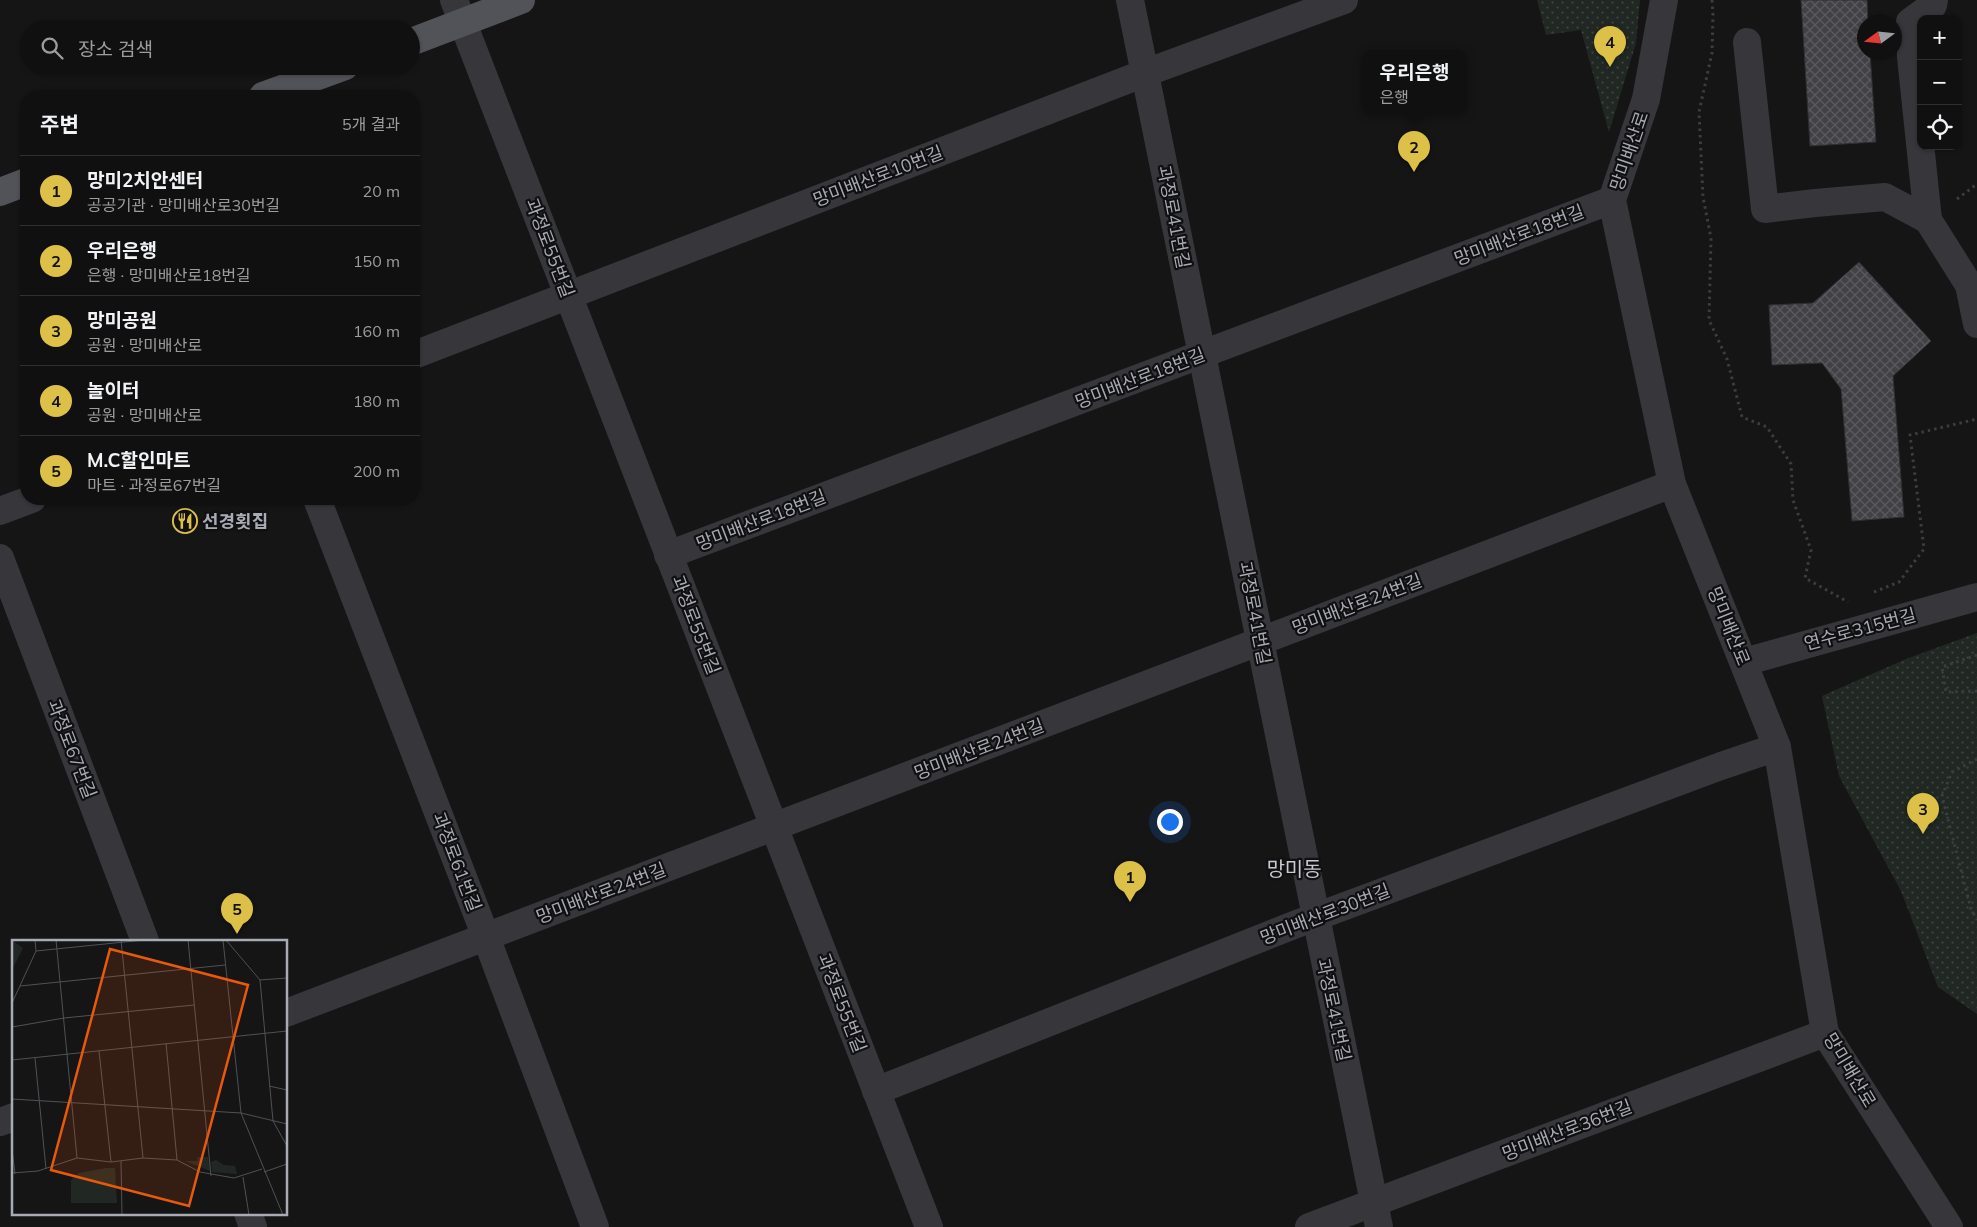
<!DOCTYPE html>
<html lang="ko">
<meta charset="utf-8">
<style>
body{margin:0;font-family:Mulish,"Noto Sans KR",sans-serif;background:#1e1e1e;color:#f1f3f6}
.controls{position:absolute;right:15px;top:15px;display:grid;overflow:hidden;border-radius:10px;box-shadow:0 1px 4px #0004}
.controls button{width:45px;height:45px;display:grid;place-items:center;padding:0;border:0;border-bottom:1px solid #303030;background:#101010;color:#f1f3f6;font:25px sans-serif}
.compass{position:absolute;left:1857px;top:15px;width:45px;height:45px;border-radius:50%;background:#101010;box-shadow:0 1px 4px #0004;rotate:255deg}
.you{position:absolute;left:1169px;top:821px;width:18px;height:18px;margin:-12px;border:4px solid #fff;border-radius:50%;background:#1a73e8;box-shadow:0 0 0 8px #1a73e833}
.badge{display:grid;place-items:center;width:32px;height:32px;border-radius:50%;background:#dcc047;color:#111;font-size:16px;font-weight:700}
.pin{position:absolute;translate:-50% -41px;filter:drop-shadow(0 1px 2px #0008)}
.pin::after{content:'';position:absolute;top:26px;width:18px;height:15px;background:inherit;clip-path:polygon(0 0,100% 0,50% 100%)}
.popup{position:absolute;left:1362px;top:50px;width:105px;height:65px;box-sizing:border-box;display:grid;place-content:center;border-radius:10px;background:#101010;filter:drop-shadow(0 1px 4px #0005);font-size:16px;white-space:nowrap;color:#9c9d9f}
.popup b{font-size:19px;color:#f1f3f6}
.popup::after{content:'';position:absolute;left:50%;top:100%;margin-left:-10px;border:10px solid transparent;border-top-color:#101010}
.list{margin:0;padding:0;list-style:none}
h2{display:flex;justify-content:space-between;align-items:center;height:65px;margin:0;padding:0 20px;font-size:21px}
h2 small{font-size:16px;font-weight:400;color:#9c9d9f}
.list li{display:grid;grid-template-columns:32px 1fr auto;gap:15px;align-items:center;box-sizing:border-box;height:70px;padding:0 20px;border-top:1px solid #303030}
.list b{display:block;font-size:19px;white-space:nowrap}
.list p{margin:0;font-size:16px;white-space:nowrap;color:#9c9d9f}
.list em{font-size:16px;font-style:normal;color:#9c9d9f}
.icon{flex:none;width:28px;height:28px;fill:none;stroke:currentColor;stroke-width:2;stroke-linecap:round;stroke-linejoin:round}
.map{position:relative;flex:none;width:1977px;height:1227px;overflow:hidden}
.search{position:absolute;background:#101010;box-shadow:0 1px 4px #0004;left:20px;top:20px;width:400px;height:55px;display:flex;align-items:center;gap:12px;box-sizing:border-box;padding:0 18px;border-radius:28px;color:#9c9d9f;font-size:19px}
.panel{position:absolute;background:#101010;box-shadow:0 1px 4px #0004;left:20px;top:90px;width:400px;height:415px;border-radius:20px}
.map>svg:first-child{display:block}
.park{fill:url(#park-dots)}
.building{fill:url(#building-cross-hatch);stroke:#2f2f32}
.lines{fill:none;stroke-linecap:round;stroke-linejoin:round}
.path{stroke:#3c3d42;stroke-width:3;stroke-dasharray:2.5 4;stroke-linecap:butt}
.minor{stroke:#36363b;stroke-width:28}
.major{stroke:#525359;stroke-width:28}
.labels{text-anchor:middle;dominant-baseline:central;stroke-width:4.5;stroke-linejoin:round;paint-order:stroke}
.street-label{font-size:18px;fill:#a8aab5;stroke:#101011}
.poi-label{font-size:18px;font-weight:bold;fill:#a8aab5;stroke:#101011;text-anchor:start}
.quarter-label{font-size:20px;fill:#c8c9d1;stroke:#101011}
.inset-road{fill:none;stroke:#505156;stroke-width:1}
.view{fill:#e8590c;fill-opacity:0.15;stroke:#e8590c;stroke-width:2.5}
.inset-edge{fill:none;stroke:#a8aab5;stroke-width:2.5}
</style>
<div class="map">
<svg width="1977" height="1227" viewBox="0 0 1977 1227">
<defs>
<pattern id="park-dots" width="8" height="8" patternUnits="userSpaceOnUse" patternTransform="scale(1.25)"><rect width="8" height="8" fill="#212823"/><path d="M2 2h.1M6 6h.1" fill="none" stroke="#3e4441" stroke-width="1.8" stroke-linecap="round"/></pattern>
<pattern id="building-cross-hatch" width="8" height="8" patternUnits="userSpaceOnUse" patternTransform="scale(1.25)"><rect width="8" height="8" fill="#424246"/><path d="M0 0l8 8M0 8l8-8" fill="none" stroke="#5a5b5e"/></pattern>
</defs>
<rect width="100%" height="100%" fill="#151516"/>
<g class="park">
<path d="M 1537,0 L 1640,0 L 1636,43 L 1609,132 L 1581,30 L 1546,35 Z"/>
<path d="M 1977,633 L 1977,1014 L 1938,987 L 1901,891 L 1839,776 L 1822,696 L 1906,659 Z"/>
</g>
<g class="building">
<path d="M 1801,0 L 1867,0 L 1868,22 L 1864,22 L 1864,52 L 1870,52 L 1876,142 L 1810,146 Z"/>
<path d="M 1859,262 L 1931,341 L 1893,376 L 1904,517 L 1852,521 L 1841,389 L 1822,363 L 1772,365 L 1769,305 L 1813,303 Z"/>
</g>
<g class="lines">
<g class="path">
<path d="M 1712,0 L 1713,15 L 1712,53 L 1699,112 L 1703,197 L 1711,238 L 1709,320 L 1727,359 L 1742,417 L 1767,427 L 1791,464 L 1793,500 L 1811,550 L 1805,578 L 1848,602"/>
<path d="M 1957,199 L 1977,184"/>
<path d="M 1874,592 L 1899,582 L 1924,549 L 1910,435 L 1977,419"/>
<path d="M 1977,655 L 1942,667 L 1946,692 L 1977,691"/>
<path d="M 1977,759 L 1952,772 L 1942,796 L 1971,909 L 1977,920"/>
</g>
<g class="minor">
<path d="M 454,0 L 929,1227"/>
<path d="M 1130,0 L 1379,1227"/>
<path d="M 1664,0 L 1646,99 L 1612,200 L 1672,484 L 1777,747 L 1825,1033 L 1949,1227"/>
<path d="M 1747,42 L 1765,209 L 1815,203 L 1885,197 L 1928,220 L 1969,285 L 1977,324"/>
<path d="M 1928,220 L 1911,57 L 1910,22 L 1933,5 L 1934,0"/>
<path d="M 414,355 L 1145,73 L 1344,0"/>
<path d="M 317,499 L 486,937 L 595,1227"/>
<path d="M 0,511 L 32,499"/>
<path d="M 668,555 L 1612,200"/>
<path d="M 0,558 L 145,941"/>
<path d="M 1744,662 L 1977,597"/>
<path d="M 286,1013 L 1672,484"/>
<path d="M 876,1091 L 1294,925 L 1721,766 L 1777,747"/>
<path d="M 0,1122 L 14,1117"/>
<path d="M 248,1213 L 253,1227"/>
<path d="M 1309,1227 L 1825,1033"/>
</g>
<g class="major">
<path d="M 411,42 L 521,0"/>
<path d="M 263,96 L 345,66"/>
<path d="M 0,192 L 26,182"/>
</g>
</g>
<defs>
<symbol id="restaurant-ring" viewBox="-11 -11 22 22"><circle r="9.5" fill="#101011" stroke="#dcc047" stroke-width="1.5"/><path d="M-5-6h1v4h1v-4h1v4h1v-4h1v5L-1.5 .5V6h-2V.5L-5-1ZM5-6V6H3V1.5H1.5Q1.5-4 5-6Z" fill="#dcc047"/></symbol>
</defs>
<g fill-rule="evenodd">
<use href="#restaurant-ring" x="171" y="507" width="28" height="28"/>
</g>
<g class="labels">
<g class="street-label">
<text transform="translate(1629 151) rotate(-71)">망미배산로</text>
<text transform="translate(878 176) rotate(-21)">망미배산로10번길</text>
<text transform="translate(1174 217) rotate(79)">과정로41번길</text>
<text transform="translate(1519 235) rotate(-21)">망미배산로18번길</text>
<text transform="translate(550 248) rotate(69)">과정로55번길</text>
<text transform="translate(1140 378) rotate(-21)">망미배산로18번길</text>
<text transform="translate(761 520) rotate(-21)">망미배산로18번길</text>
<text transform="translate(1357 604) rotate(-21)">망미배산로24번길</text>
<text transform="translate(1255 613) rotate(79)">과정로41번길</text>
<text transform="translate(696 625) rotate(69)">과정로55번길</text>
<text transform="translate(1729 626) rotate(68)">망미배산로</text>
<text transform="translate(1860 629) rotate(-15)">연수로315번길</text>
<text transform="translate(72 749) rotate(69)">과정로67번길</text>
<text transform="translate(979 749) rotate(-21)">망미배산로24번길</text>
<text transform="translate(457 862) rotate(69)">과정로61번길</text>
<text transform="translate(601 893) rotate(-21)">망미배산로24번길</text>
<text transform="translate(1325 914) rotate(-21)">망미배산로30번길</text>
<text transform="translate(842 1003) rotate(69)">과정로55번길</text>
<text transform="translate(1334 1010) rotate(78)">과정로41번길</text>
<text transform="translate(1850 1070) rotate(59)">망미배산로</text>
<text transform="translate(1567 1130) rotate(-21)">망미배산로36번길</text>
</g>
<g class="poi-label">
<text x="202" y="521">선경횟집</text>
</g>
<g class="quarter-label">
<text x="1294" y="868">망미동</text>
</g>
</g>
<g transform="translate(12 940)">
<rect width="275" height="275" fill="#151516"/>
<path d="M 186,217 L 196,217 L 198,231 L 173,221 L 185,221 ZM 204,220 L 212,225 L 223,226 L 225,234 L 200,232 L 199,222 ZM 94,228 L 103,228 L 105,263 L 59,263 L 59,240 L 67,233 Z" fill="#212823"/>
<path d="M 0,0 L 11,8 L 0,30 Z" fill="#212823"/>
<path class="inset-road" d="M 44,0 L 65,218M 109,0 L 131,218M 176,0 L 199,236M 211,0 L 229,173 L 271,275M 214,0 L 248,40 L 261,181 L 275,206M 24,11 L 132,0M 248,40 L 275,38M 8,46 L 213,25M 0,63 L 24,11 L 23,0M 0,87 L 52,78 L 182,65M 154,103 L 165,220M 87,111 L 99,222M 23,118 L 34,229M 0,120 L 275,91M 257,146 L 275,150M 0,159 L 229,173 L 275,184M 0,210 L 3,234M 109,221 L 110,275M 252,232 L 275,224M 0,233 L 26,231 L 65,218 L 99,222 L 131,218 L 165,220 L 188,232 L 222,238 L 250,229M 231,237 L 237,275"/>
<path class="view" d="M 98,9 L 236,45 L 177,266 L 39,230 Z"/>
<rect width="275" height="275" class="inset-edge"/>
</g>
</svg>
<div class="controls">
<button>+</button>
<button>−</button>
<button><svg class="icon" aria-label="locate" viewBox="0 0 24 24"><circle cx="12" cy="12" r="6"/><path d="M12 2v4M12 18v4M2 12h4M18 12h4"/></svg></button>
</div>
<svg class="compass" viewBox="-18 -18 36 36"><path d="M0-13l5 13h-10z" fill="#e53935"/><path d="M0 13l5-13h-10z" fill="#9c9d9f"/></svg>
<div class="you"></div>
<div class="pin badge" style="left:1130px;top:902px">1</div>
<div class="pin badge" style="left:1414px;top:172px">2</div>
<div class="popup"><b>우리은행</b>은행</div>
<div class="pin badge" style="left:1923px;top:834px">3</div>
<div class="pin badge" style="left:1610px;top:67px">4</div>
<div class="pin badge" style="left:237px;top:934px">5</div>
<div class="search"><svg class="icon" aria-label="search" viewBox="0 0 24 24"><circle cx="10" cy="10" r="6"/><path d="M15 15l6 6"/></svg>장소 검색</div>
<section class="panel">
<h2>주변<small>5개 결과</small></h2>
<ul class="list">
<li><span class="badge">1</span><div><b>망미2치안센터</b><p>공공기관 · 망미배산로30번길</p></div><em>20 m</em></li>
<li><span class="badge">2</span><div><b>우리은행</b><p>은행 · 망미배산로18번길</p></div><em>150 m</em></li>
<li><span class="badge">3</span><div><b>망미공원</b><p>공원 · 망미배산로</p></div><em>160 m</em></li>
<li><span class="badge">4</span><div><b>놀이터</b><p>공원 · 망미배산로</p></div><em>180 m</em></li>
<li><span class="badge">5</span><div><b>M.C할인마트</b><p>마트 · 과정로67번길</p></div><em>200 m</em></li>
</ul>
</section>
</div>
